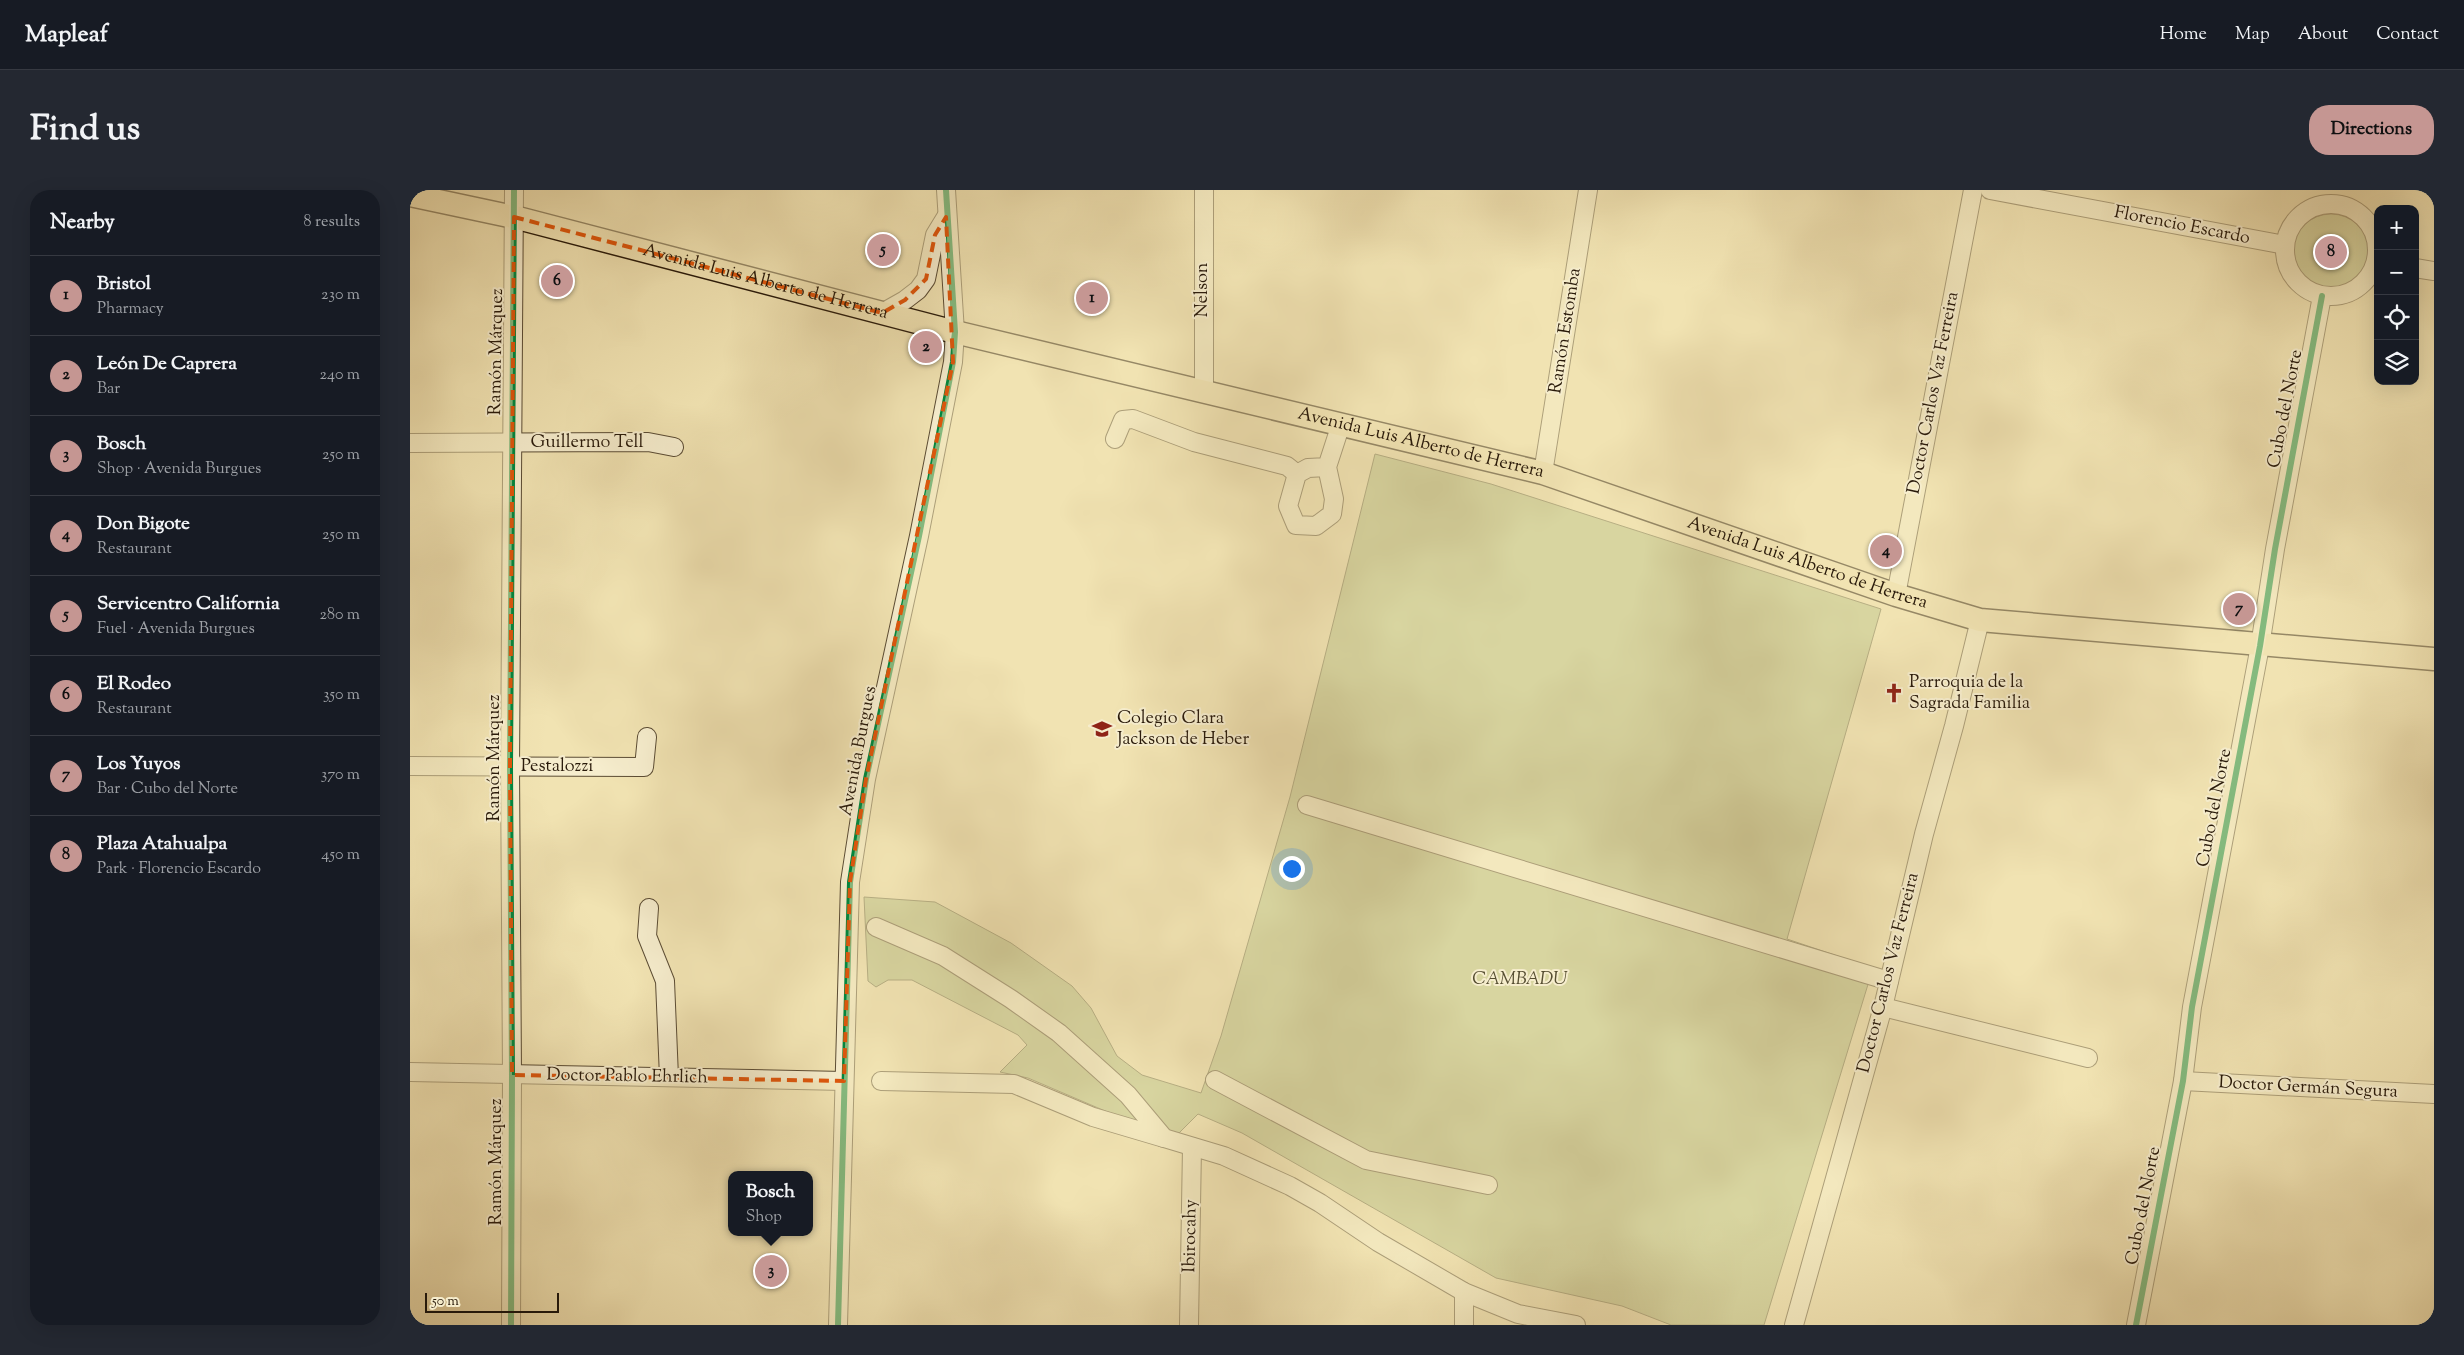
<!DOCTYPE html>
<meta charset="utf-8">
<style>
body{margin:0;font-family:"Sorts Mill Goudy",serif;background:#242831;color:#f1f3f6}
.controls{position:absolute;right:15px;top:15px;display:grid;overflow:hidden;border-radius:10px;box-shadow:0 5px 20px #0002}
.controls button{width:45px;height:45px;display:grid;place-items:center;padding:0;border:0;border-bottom:1px solid #363941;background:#171b24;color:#f1f3f6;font:25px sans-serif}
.scale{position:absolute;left:15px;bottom:12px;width:134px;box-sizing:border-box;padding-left:5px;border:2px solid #291a0a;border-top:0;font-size:14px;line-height:18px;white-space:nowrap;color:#291a0a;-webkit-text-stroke:4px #f6edcd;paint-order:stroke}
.you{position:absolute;left:881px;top:678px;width:18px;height:18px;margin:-12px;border:4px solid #fff;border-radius:50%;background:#1a73e8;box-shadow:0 0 0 8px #1a73e833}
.badge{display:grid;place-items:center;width:32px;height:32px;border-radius:50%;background:#c59692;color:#111;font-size:16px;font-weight:700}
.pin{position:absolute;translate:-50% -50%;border:2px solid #fff;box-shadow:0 1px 5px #0006}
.popup{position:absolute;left:318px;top:981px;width:85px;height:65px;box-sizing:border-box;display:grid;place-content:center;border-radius:10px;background:#171b24;filter:drop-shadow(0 1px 4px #0005);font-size:16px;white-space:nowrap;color:#9ea1a6}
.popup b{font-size:19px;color:#f1f3f6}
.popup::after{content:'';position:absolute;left:50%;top:100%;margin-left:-10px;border:10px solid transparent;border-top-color:#171b24}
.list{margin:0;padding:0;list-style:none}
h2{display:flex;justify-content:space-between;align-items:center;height:65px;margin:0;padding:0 20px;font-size:21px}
h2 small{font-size:16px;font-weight:400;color:#9ea1a6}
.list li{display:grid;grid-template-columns:32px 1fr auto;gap:15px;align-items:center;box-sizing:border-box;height:80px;padding:0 20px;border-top:1px solid #363941}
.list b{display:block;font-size:19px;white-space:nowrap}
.list p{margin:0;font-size:16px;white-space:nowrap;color:#9ea1a6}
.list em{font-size:16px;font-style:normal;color:#9ea1a6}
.icon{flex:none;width:28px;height:28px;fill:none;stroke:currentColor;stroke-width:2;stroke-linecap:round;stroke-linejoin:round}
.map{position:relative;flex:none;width:2024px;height:1135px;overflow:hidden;border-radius:20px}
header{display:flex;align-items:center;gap:30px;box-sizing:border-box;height:70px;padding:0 25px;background:#171b24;border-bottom:1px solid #363941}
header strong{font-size:24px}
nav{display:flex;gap:28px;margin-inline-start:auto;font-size:18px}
.intro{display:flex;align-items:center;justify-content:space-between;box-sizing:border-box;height:120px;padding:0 30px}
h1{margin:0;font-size:35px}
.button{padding:12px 22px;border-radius:20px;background:#c59692;color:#111;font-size:18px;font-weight:700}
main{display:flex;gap:30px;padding:0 30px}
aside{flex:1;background:#171b24;border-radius:20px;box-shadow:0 5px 20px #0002}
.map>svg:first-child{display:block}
.green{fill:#bbc38b;stroke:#726e4a}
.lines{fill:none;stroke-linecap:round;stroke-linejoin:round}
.minor-casing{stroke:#5b4c34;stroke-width:20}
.major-casing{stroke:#291a0a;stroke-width:25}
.minor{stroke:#f6edcd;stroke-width:18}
.major{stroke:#f1e3b2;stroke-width:22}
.cycleway-casing{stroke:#f6edcd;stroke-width:9}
.cycleway{stroke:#00873e;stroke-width:6}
.marked{fill:none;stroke:#de560c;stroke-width:4;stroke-dasharray:10 6;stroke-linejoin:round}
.labels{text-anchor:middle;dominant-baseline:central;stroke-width:4;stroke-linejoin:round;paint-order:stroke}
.street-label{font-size:18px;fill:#291a0a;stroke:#f6edcd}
.poi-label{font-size:18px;fill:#291a0a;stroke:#f6edcd;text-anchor:start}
.park-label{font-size:18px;font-style:italic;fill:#554d31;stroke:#f6edcd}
</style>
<header>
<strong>Mapleaf</strong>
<nav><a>Home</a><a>Map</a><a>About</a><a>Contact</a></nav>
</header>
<div class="intro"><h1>Find us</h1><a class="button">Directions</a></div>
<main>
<aside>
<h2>Nearby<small>8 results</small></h2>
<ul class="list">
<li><span class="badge">1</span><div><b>Bristol</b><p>Pharmacy</p></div><em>230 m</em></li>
<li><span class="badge">2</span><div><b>León De Caprera</b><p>Bar</p></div><em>240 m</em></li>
<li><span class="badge">3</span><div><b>Bosch</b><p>Shop · Avenida Burgues</p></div><em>250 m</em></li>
<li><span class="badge">4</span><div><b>Don Bigote</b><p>Restaurant</p></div><em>250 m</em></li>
<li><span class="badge">5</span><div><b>Servicentro California</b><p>Fuel · Avenida Burgues</p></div><em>280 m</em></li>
<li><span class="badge">6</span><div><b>El Rodeo</b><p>Restaurant</p></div><em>350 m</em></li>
<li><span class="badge">7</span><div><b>Los Yuyos</b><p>Bar · Cubo del Norte</p></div><em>370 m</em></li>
<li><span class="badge">8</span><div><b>Plaza Atahualpa</b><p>Park · Florencio Escardo</p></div><em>450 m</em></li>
</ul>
</aside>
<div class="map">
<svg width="2024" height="1135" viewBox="0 0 2024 1135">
<rect width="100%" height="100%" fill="#f1e3b2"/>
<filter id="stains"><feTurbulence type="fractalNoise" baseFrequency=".004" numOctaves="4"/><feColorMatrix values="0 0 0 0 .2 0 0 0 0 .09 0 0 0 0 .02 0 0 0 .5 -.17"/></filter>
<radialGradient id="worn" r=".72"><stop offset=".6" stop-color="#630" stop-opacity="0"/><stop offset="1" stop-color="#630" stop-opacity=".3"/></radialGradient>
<g class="green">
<circle cx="1921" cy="62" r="38"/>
<path d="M 965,264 L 1081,294 L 1471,419 L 1377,749 L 1463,778 L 1354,1135 L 1261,1135 L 1212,1116 L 1086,1088 L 832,943 L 788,924 L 769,943 L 728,935 L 618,888 L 590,882 L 617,855 L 608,845 L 502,790 L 478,790 L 466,797 L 458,791 L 454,707 L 525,712 L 601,753 L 662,796 L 681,818 L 707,866 L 732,885 L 791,903 L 811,846 L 880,607 Z"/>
</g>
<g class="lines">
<defs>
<g id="minor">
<path d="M 794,0 L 794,200"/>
<path d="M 1580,0 L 1875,55"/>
<circle cx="1921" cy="60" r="46"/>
<path d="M 2005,78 L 2024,81"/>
<path d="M 472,123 L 495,110 L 508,100 L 516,89 L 525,45 L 536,27"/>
<path d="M 705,249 L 713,230 L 723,229 L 784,252 L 877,276 L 887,284"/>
<path d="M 0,253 L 238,252 L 264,257"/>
<path d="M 917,277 L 898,278 L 887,284 L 878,316 L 886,335 L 906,336 L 922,324 L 924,309 L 917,277 L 931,234"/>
<path d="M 1133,283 L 1178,0"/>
<path d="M 1486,405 L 1563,0"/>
<path d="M 0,576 L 234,577 L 237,547"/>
<path d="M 897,615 L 1479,791"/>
<path d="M 239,718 L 237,746 L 255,791 L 259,887"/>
<path d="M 466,737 L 533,766 L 601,809 L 649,843 L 718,905 L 754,948 L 814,966 L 880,996 L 910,1013 L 968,1052 L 1054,1102 L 1108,1124 L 1166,1135"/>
<path d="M 1473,817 L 1678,868"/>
<path d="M 0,882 L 434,891"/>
<path d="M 805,890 L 956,970 L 1078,995"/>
<path d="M 471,891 L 604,894 L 683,927 L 754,948"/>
<path d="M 1773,891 L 2024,904"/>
<path d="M 101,1135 L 102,885 L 100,577 L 104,0"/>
<path d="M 428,1135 L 440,692 L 456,589 L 509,346 L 543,172 L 545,142 L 536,0"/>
<path d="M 779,1135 L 782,957"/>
<path d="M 1054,1135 L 1054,1102"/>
<path d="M 1384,1135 L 1473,817 L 1514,644 L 1544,536 L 1570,430"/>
<path d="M 1726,1135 L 1773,891 L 1782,817 L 1850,456 L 1865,359 L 1912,106"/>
</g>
<g id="major">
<path id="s1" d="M 0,5 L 104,27 L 545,142 L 1133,283 L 1486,405 L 1570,430 L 2024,469"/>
</g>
</defs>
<use href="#minor" class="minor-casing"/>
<use href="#major" class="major-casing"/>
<use href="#minor" class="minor"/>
<use href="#major" class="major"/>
<defs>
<g id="cycleway">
<path d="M 101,1135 L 102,885 L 100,577 L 104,0"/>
<path d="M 428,1135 L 440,692 L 456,589 L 509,346 L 543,172 L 545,142 L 536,0"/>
<path d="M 1726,1135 L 1773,891 L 1782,817 L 1850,456 L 1865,359 L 1912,106"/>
</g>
</defs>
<use href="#cycleway" class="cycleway-casing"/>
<use href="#cycleway" class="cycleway"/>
</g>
<path d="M0 0H2024V1135H0ZM 104,27 L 472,123 L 495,110 L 516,89 L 525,45 L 536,27 L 543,172 L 456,589 L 440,692 L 434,891 L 102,885 L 100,577 Z" fill="#f1e3b2" fill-opacity=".55" fill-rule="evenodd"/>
<path class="marked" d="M 104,27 L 472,123 L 495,110 L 516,89 L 525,45 L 536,27 L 543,172 L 456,589 L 440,692 L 434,891 L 102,885 L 100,577 Z"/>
<defs>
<symbol id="church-bare" viewBox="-9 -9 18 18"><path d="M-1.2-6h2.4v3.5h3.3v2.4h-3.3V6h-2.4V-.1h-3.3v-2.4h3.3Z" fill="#8f2418" stroke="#f6edcd" stroke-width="2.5" paint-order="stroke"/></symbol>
<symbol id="school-bare" viewBox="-9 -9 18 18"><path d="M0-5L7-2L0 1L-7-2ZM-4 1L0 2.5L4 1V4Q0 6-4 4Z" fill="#8f2418" stroke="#f6edcd" stroke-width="2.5" paint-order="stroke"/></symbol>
</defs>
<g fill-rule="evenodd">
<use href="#church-bare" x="1470" y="489" width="28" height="28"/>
<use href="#school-bare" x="678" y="525" width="28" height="28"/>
</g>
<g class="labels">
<g class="street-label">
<text transform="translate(1772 36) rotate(11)">Florencio Escardo</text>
<text stroke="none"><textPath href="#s1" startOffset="366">Avenida Luis Alberto de Herrera</textPath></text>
<text transform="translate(793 100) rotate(-90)">Nelson</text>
<text transform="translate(1156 141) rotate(-81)">Ramón Estomba</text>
<text transform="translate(87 162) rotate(-89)">Ramón Márquez</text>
<text transform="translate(1524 203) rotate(-79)">Doctor Carlos Vaz Ferreira</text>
<text transform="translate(1876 219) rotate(-79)">Cubo del Norte</text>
<text x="177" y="253">Guillermo Tell</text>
<text stroke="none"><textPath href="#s1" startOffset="1041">Avenida Luis Alberto de Herrera</textPath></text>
<text stroke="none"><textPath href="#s1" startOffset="1446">Avenida Luis Alberto de Herrera</textPath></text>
<text transform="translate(449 561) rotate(-79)">Avenida Burgues</text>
<text transform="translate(85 568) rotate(-90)">Ramón Márquez</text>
<text x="147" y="577">Pestalozzi</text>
<text transform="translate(1805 618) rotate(-79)">Cubo del Norte</text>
<text transform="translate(1479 783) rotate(-76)">Doctor Carlos Vaz Ferreira</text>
<text transform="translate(217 887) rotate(1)">Doctor Pablo Ehrlich</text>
<text transform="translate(1898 898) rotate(3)">Doctor Germán Segura</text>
<text transform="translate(87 972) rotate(-90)">Ramón Márquez</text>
<text transform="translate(1734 1016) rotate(-79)">Cubo del Norte</text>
<text transform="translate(781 1046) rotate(-89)">Ibirocahy</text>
</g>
<g class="poi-label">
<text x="1499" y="493">Parroquia de la<tspan x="1499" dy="21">Sagrada Familia</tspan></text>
<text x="707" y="529">Colegio Clara<tspan x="707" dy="21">Jackson de Heber</tspan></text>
</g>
<g class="park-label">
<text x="1110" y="790">CAMBADU</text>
</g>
</g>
<rect width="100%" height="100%" filter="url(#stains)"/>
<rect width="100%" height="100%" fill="url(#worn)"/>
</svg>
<div class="controls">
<button>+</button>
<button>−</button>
<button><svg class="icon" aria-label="locate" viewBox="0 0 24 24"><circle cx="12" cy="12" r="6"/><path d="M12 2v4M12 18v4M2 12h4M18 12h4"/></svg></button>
<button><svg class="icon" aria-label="layers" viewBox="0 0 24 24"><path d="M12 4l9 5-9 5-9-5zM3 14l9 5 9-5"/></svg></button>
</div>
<div class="scale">50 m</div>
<div class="you"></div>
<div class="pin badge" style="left:682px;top:108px">1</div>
<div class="pin badge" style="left:516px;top:157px">2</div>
<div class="pin badge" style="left:361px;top:1081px">3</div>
<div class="popup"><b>Bosch</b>Shop</div>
<div class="pin badge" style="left:1476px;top:361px">4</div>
<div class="pin badge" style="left:473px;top:60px">5</div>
<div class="pin badge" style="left:147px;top:91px">6</div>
<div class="pin badge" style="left:1829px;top:419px">7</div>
<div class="pin badge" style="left:1921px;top:62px">8</div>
</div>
</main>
